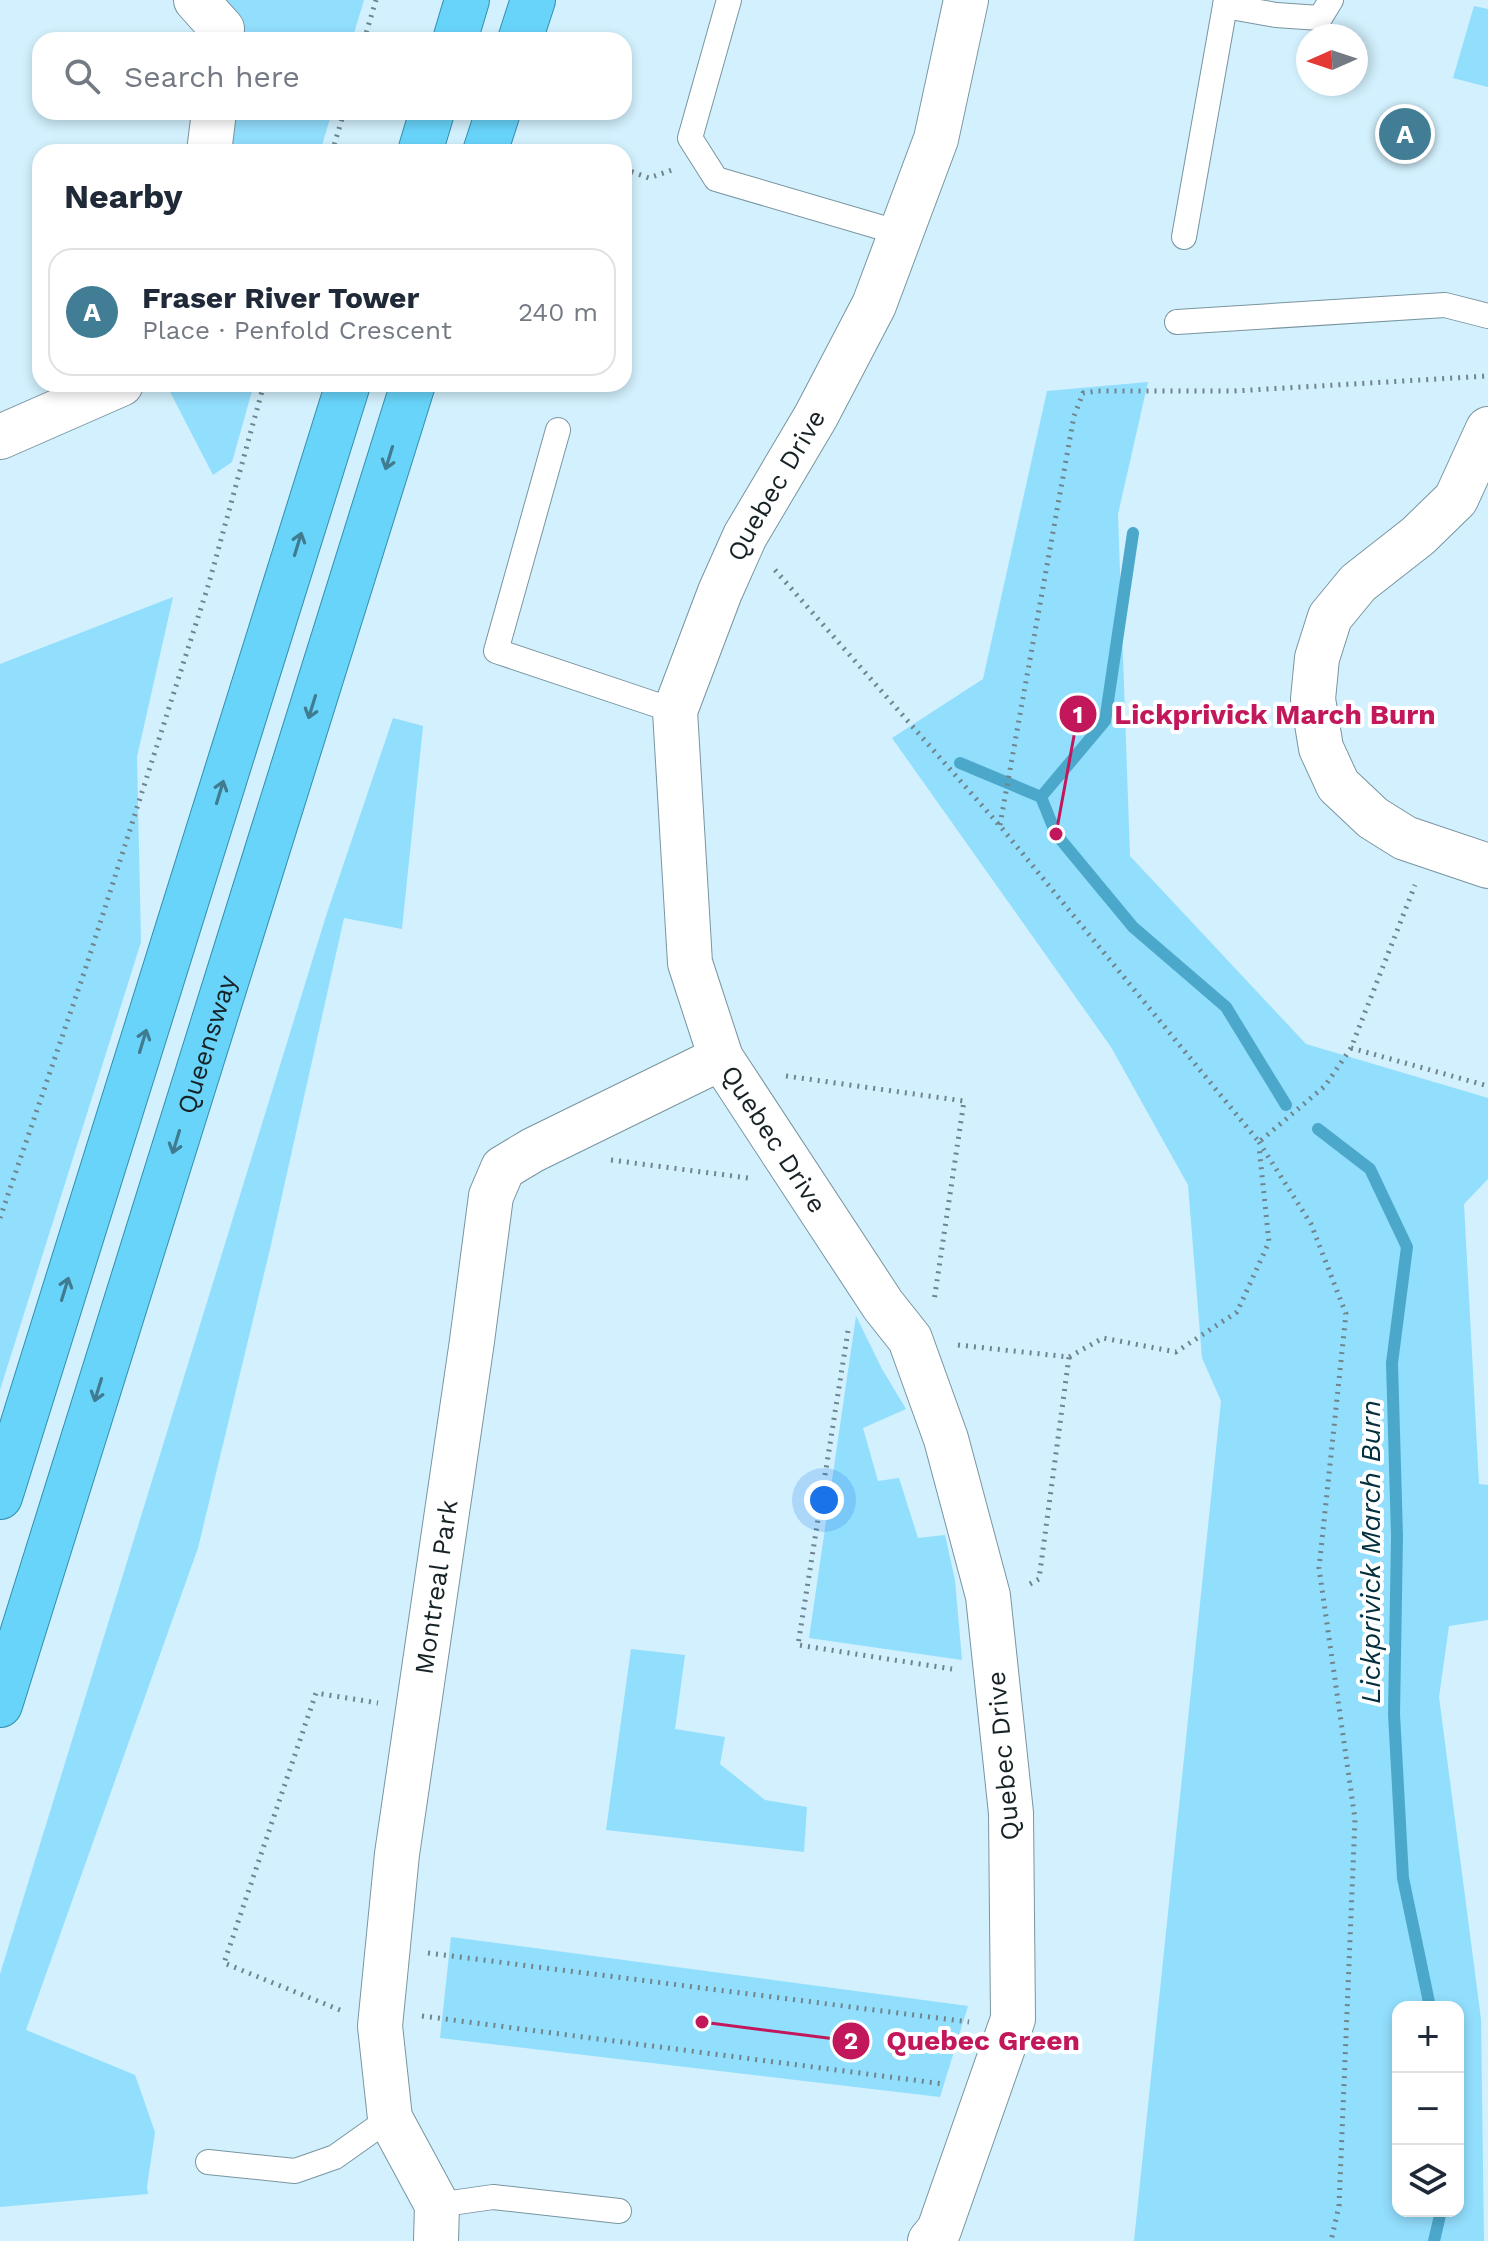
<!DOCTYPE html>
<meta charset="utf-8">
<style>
body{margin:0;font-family:"Work Sans",sans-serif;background:#f6f6f7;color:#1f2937}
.controls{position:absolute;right:24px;bottom:24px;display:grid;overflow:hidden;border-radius:16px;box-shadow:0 4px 12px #0003}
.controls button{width:72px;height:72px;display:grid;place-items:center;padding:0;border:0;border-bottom:2px solid #e0e1e3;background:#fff;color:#1f2937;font:40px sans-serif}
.compass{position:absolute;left:1296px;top:24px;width:72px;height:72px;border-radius:50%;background:#fff;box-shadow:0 4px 12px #0003;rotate:267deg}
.you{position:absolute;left:824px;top:1500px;width:28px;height:28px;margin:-20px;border:6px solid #fff;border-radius:50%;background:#1a73e8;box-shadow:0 0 0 12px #1a73e833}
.badge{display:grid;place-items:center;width:52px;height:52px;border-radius:50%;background:#417e95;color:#fff;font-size:26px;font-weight:700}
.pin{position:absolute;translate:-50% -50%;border:4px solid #fff;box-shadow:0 2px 8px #0006}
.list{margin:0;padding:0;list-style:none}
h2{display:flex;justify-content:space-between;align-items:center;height:104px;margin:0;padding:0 32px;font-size:34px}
h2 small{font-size:26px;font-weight:400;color:#747a83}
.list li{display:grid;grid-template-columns:52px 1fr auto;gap:24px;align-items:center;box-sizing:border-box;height:128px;margin:0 16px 16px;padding:0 16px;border:2px solid #e0e1e3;border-radius:24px}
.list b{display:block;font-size:30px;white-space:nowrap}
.list p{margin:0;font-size:26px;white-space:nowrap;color:#747a83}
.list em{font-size:26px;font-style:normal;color:#747a83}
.icon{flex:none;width:44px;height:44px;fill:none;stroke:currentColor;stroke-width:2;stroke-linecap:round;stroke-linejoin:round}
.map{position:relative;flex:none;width:1488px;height:2241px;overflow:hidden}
.search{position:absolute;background:#fff;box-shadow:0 4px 12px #0003;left:32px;top:32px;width:600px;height:88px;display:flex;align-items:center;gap:20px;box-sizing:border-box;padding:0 28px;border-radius:24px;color:#747a83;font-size:30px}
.panel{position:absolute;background:#fff;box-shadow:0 4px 12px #0003;left:32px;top:144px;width:600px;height:248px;border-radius:24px}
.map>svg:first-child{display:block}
.green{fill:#92defd;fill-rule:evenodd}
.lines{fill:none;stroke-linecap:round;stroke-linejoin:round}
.stream{stroke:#4ca8ca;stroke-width:12}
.service-casing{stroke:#7995a0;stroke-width:26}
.minor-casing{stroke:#7995a0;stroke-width:46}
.trunk-casing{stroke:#338fae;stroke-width:46}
.path{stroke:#70848c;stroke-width:5;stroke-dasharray:2 6;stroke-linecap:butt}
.service{stroke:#fff;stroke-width:24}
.minor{stroke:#fff;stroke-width:44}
.trunk{stroke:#68d4fa;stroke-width:44}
.oneway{stroke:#407b90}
.labels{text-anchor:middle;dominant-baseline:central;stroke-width:8;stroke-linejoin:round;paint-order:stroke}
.street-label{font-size:26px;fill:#172226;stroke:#fff}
.water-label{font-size:28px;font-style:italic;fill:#042f3e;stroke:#fff}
.leader{fill:none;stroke:#c2185b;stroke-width:3}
.callout-dot{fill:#c2185b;stroke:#fff;stroke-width:3}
.mark-label{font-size:24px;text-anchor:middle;font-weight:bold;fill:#fff}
.callout-label{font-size:28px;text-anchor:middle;font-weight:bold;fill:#c2185b;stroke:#fff;stroke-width:8;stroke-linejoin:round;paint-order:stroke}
</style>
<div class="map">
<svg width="1488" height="2241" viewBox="0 0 1488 2241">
<rect width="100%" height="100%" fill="#d2f0fd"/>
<g class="green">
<path d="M 216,0 L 364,0 L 352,40 L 227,40 Z"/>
<path d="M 1474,6 L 1488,9 L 1488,87 L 1453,78 Z"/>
<path d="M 228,112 L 332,112 L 320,152 L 224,152 Z"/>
<path d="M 1148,382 L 1118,514 L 1130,856 L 1306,1044 L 1488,1098 L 1488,1179 L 1464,1204 L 1479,1484 L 1488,1485 L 1488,1620 L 1449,1626 L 1439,1697 L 1481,2019 L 1484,2241 L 1134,2241 L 1221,1401 L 1202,1358 L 1188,1185 L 1111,1047 L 892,738 L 983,679 L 1047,391 ZM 1398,2007 L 1458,2007 L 1458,2211 L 1398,2211 Z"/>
<path d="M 166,384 L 254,384 L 232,462 L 213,475 Z"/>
<path d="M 173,597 L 137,757 L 141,942 L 0,1390 L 0,664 Z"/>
<path d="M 393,718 L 423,726 L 402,929 L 344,918 L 270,1249 L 198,1548 L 26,2030 L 135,2075 L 155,2132 L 147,2187 L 148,2194 L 0,2207 L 0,1974 L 326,916 Z"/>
<path d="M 856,1316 L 882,1369 L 906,1409 L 863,1428 L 878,1481 L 899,1478 L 918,1538 L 945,1535 L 955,1580 L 962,1660 L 809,1638 Z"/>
<path d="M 631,1649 L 685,1655 L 675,1729 L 725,1737 L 720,1764 L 765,1800 L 807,1807 L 804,1852 L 606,1830 Z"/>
<path d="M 451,1937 L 968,2006 L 940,2097 L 440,2038 Z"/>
</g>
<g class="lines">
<g class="stream">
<path d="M 1133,533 L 1105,721 L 1041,797 L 1056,834 L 1133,927 L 1226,1007 L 1286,1105"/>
<path d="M 960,763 L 1041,797"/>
<path d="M 1318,1129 L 1370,1169 L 1407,1247 L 1392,1363 L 1397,1536 L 1394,1714 L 1403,1878 L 1430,2007"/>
<path d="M 1434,2241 L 1441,2211"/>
</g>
<defs>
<g id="service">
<path d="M 729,0 L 690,138 L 716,179 L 900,233"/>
<path d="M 1225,6 L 1276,15 L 1320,18 L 1331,0"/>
<path d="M 1184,237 L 1226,0"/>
<path d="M 1177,322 L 1445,305 L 1488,316"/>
<path d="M 558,430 L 496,651 L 675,711"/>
<path d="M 208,2162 L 295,2171 L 335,2157 L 390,2118"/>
<path d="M 437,2205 L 493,2197 L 619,2211"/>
</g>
<g id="minor">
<path d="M 196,0 L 222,29 L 221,40"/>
<path d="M 209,152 L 214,112"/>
<path d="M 1488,429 L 1456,499 L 1418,536 L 1358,583 L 1330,617 L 1317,658 L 1313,699 L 1321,748 L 1338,785 L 1373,818 L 1405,838 L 1488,866"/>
<path d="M 0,437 L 121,384"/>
<path id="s1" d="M 436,2241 L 437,2205 L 390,2118 L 380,2026 L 397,1854 L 472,1341 L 491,1196 L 503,1168 L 533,1150 L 721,1058"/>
<path id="s2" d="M 930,2241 L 939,2230 L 1013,2019 L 1011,1813 L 988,1596 L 946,1439 L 910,1339 L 883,1305 L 721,1058 L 690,963 L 675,711 L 720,592 L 745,536 L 816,416 L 874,305 L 936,139 L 966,0"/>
</g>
<g id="trunk">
<path d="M 455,40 L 467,0"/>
<path d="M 520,40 L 533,0"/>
<path d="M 420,152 L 432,112"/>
<path d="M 485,152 L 498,112"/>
<path d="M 0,1497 L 348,384"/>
<path id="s3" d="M 0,1705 L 413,384"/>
</g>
</defs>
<use href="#service" class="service-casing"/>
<use href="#minor" class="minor-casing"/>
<use href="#trunk" class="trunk-casing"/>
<g class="path">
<path d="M 364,40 L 376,0"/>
<path d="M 563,147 L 576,152"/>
<path d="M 332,152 L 344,112"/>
<path d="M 624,169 L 649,178 L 672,170"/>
<path d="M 775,570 L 1000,826 L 1259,1142 L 1325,1086 L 1351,1048 L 1415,885"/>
<path d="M 1000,825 L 1074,416 L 1083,393 L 1097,391 L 1234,391 L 1488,376"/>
<path d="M 1351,1048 L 1488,1086"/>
<path d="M 786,1076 L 964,1101 L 934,1301"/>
<path d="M 1259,1142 L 1311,1224 L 1346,1314 L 1319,1568 L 1355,1819 L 1339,2206 L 1331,2241"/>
<path d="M 611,1160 L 748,1178"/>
<path d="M 0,1218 L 86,967 L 209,583 L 264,384"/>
<path d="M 848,1331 L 798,1645 L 952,1669"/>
<path d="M 958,1345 L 1069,1357 L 1103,1338 L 1176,1352 L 1237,1312 L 1269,1242 L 1259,1147"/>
<path d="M 1030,1584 L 1039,1579 L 1069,1357"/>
<path d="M 428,1953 L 969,2022"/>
<path d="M 340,2010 L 224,1963 L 316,1693 L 378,1703"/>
<path d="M 422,2016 L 944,2084"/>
</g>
<use href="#service" class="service"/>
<use href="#minor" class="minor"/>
<use href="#trunk" class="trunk"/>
</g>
<defs><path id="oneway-shaft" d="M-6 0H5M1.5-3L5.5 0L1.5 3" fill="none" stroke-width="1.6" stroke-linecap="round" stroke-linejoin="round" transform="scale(2)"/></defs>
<g class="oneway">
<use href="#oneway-shaft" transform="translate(389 458) rotate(107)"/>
<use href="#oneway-shaft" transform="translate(298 544) rotate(-73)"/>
<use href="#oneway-shaft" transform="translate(312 707) rotate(107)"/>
<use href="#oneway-shaft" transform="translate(220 792) rotate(-73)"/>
<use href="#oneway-shaft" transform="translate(143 1041) rotate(-73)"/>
<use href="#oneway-shaft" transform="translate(176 1142) rotate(107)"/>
<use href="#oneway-shaft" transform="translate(65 1289) rotate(-73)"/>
<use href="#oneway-shaft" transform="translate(98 1390) rotate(107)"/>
</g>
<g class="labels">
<g class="street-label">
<text stroke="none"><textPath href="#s2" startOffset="1870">Quebec Drive</textPath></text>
<text stroke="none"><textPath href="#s3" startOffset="692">Queensway</textPath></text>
<text transform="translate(774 1139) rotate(57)">Quebec Drive</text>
<text stroke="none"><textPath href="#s1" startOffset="670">Montreal Park</textPath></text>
<text transform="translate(1003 1756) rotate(-95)">Quebec Drive</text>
</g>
<g class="water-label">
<text transform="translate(1370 1552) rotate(-90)">Lickprivick March Burn</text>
</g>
</g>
<path class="leader" d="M1056 834L1078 714M702 2022L851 2041"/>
<g class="callout-dot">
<circle cx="1056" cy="834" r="8"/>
<circle cx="702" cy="2022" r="8"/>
<circle cx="1078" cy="714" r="20"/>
<circle cx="851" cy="2041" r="20"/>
</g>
<g class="mark-label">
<text x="1078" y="723">1</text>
<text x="851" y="2049">2</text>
</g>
<g class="callout-label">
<text x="1275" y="724">Lickprivick March Burn</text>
<text x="983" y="2050">Quebec Green</text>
</g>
</svg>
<div class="controls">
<button>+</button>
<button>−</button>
<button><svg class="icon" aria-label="layers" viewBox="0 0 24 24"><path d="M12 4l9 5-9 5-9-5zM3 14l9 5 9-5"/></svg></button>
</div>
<svg class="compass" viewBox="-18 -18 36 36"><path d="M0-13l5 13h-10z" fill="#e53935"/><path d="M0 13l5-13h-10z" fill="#747a83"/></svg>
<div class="you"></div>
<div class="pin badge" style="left:1405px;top:134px">A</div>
<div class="search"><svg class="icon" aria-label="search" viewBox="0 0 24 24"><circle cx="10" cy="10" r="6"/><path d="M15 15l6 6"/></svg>Search here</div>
<section class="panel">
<h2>Nearby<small></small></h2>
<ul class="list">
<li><span class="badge">A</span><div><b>Fraser River Tower</b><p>Place · Penfold Crescent</p></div><em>240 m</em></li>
</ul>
</section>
</div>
